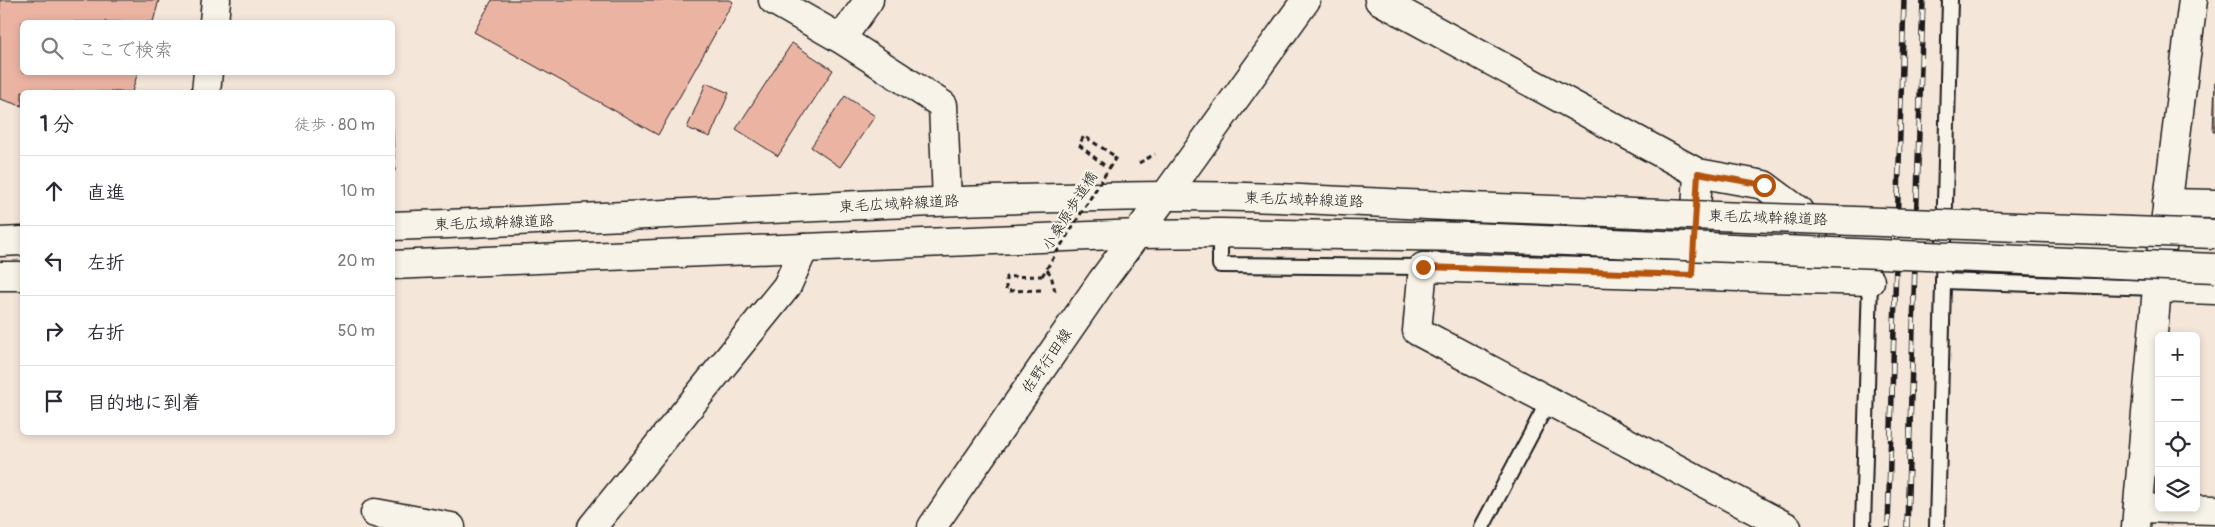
<!DOCTYPE html>
<html lang="ja">
<meta charset="utf-8">
<style>
body{margin:0;font-family:Pangolin,"Klee One",sans-serif;background:#f2f2f3;color:#2b2b33}
.controls{position:absolute;right:15px;bottom:15px;display:grid;overflow:hidden;border-radius:8px;box-shadow:0 2px 8px #0003}
.controls button{width:45px;height:45px;display:grid;place-items:center;padding:0;border:0;border-bottom:1px solid #e1e1e2;background:#fff;color:#2b2b33;font:25px sans-serif}
.stop{position:absolute;width:15px;height:15px;margin:-11px;border:4px solid #b45309;border-radius:50%;background:#fff}
.stop.end{background:#b45309;border-color:#fff;box-shadow:0 1px 5px #0008}
.list{margin:0;padding:0;list-style:none}
h2{display:flex;justify-content:space-between;align-items:center;height:65px;margin:0;padding:0 20px;font-size:21px}
h2 small{font-size:16px;font-weight:400;color:#7c7c81}
.list li{display:grid;grid-template-columns:32px 1fr auto;gap:15px;align-items:center;box-sizing:border-box;height:70px;padding:0 20px;border-top:1px solid #e1e1e2}
.list b{display:block;font-size:19px;white-space:nowrap}
.list em{font-size:16px;font-style:normal;color:#7c7c81}
.icon{flex:none;width:28px;height:28px;fill:none;stroke:currentColor;stroke-width:2;stroke-linecap:round;stroke-linejoin:round}
.map{position:relative;flex:none;width:2215px;height:527px;overflow:hidden}
.search{position:absolute;background:#fff;box-shadow:0 2px 8px #0003;left:20px;top:20px;width:375px;height:55px;display:flex;align-items:center;gap:12px;box-sizing:border-box;padding:0 18px;border-radius:8px;color:#7c7c81;font-size:19px}
.panel{position:absolute;background:#fff;box-shadow:0 2px 8px #0003;left:20px;top:90px;width:375px;height:345px;border-radius:8px}
.map>svg:first-child{display:block}
.building{fill:#ebb3a2;stroke:#1c1c1c}
.lines{fill:none;stroke-linecap:round;stroke-linejoin:round}
.lane-casing{stroke:#1c1c1c;stroke-width:18}
.street-casing{stroke:#1c1c1c;stroke-width:31}
.secondary-casing{stroke:#1c1c1c;stroke-width:31}
.primary-casing{stroke:#1c1c1c;stroke-width:31}
.highway-casing{stroke:#1c1c1c;stroke-width:31}
.path{stroke:#1c1c1c;stroke-width:3;stroke-dasharray:5 4;stroke-linecap:butt}
.lane{stroke:#f7f3e8;stroke-width:14}
.street{stroke:#f7f3e8;stroke-width:28}
.secondary{stroke:#f7f3e8;stroke-width:28}
.primary{stroke:#f7f3e8;stroke-width:28}
.highway{stroke:#f7f3e8;stroke-width:28}
.rail-casing{stroke:#1c1c1c;stroke-width:5.5}
.rail{stroke:#f7f3e8;stroke-width:4;stroke-dasharray:11;stroke-linecap:butt}
.highway-bridge-casing{stroke:#1c1c1c;stroke-width:31;stroke-linecap:butt}
.path-bridge{stroke:#1c1c1c;stroke-width:3;stroke-dasharray:5 4;stroke-linecap:butt}
.highway-bridge{stroke:#f7f3e8;stroke-width:28}
.route{stroke:#b45309;stroke-width:6}
.labels{text-anchor:middle;dominant-baseline:central;stroke-width:4.5;stroke-linejoin:round;paint-order:stroke}
.street-label{font-size:15px;fill:#1c1c1c;stroke:#f7f3e8}
</style>
<div class="map">
<svg width="2215" height="527" viewBox="0 0 2215 527">
<rect width="100%" height="100%" fill="#f5e6da"/>
<filter id="ink" filterUnits="userSpaceOnUse"><feTurbulence type="fractalNoise" baseFrequency=".02" numOctaves="2"/><feDisplacementMap in="SourceGraphic" scale="10" xChannelSelector="R" yChannelSelector="G"/><feConvolveMatrix kernelMatrix="1 2 1 2 8 2 1 2 1" color-interpolation-filters="sRGB"/></filter>
<g filter="url(#ink)">
<g class="building">
<path d="M 0,0 L 159,0 L 153,22 L 22,22 L 22,72 L 138,72 L 132,92 L 22,92 L 22,106 L 0,99 Z"/>
<path d="M 492,0 L 730,0 L 733,2 L 658,135 L 474,32 Z"/>
<path d="M 792,43 L 833,70 L 778,156 L 736,129 Z"/>
<path d="M 2215,82 L 2215,131 L 2213,131 Z"/>
<path d="M 706,83 L 729,93 L 710,137 L 687,128 Z"/>
<path d="M 845,96 L 875,116 L 840,167 L 811,147 Z"/>
<path d="M 392,117 L 395,171 L 392,171 Z"/>
</g>
<g class="lines">
<defs>
<g id="lane">
<path d="M 1220,233 L 1220,265 L 1423,267"/>
<path d="M 1943,281 L 2157,288"/>
<path d="M 1482,527 L 1549,400"/>
<path d="M 1863,527 L 1870,281"/>
<path d="M 1937,527 L 1950,0"/>
</g>
<g id="street">
<path d="M 773,0 L 841,39 L 943,105 L 947,201"/>
<path d="M 1379,0 L 1698,173 L 1764,185 L 1799,211 L 1829,271"/>
<path d="M 214,22 L 216,0"/>
<path d="M 841,39 L 869,0"/>
<path d="M 206,92 L 208,72"/>
<path d="M 2167,203 L 2215,204"/>
<path d="M 1693,269 L 1698,173"/>
<path d="M 2157,288 L 2215,290"/>
<path d="M 2138,508 L 2215,510"/>
<path d="M 375,513 L 451,527"/>
<path d="M 592,527 L 787,286 L 804,248"/>
<path d="M 1787,527 L 1417,331 L 1423,267 L 1870,281"/>
<path d="M 2136,527 L 2157,288 L 2193,0"/>
</g>
<path id="secondary" d="M 1165,196 L 1306,0"/>
<path id="primary" d="M 932,527 L 1102,281 L 1165,196"/>
<g id="highway">
<path d="M 392,226 C 649,217 905,199 1162,196 C 1264,195 1368,203 1470,207"/>
<path d="M 0,242 L 22,241"/>
<path d="M 392,265 L 1139,234 L 1220,233 L 1469,237"/>
<path d="M 0,276 L 22,276"/>
</g>
</defs>
<use href="#lane" class="lane-casing"/>
<use href="#street" class="street-casing"/>
<use href="#secondary" class="secondary-casing"/>
<use href="#primary" class="primary-casing"/>
<use href="#highway" class="highway-casing"/>
<g class="path">
<path d="M 1139,163 L 1155,154"/>
<path d="M 1104,165 L 1079,145 L 1084,136 L 1116,157"/>
<path d="M 1047,270 L 1051,275 L 1055,291"/>
<path d="M 1041,290 L 1006,291 L 1006,277 L 1042,276"/>
</g>
<use href="#lane" class="lane"/>
<use href="#street" class="street"/>
<use href="#secondary" class="secondary"/>
<use href="#primary" class="primary"/>
<use href="#highway" class="highway"/>
<defs>
<g id="rail">
<path d="M 1888,527 L 1904,0"/>
<path d="M 1907,527 L 1923,0"/>
</g>
</defs>
<use href="#rail" class="rail-casing"/>
<use href="#rail" class="rail"/>
<defs>
<g id="highway-bridge">
<path d="M 1470,207 L 2215,234"/>
<path d="M 1469,237 L 2215,268"/>
</g>
</defs>
<use href="#highway-bridge" class="highway-bridge-casing"/>
<path class="path-bridge" d="M 1042,276 L 1116,157"/>
<use href="#highway-bridge" class="highway-bridge"/>
</g>
</g>
<g class="lines" filter="url(#ink)">
<path class="route" d="M 1423,267 L 1692,275 L 1698,173 L 1764,185"/>
</g>
<g class="labels">
<g class="street-label">
<text transform="translate(1304 200) rotate(2)">東毛広域幹線道路</text>
<text transform="translate(899 204) rotate(-3)">東毛広域幹線道路</text>
<text transform="translate(1070 211) rotate(-58)">小桑原歩道橋</text>
<text transform="translate(1768 218) rotate(2)">東毛広域幹線道路</text>
<text transform="translate(494 223) rotate(-2)">東毛広域幹線道路</text>
<text transform="translate(1047 361) rotate(-55)">佐野行田線</text>
</g>
</g>
</svg>
<div class="controls">
<button>+</button>
<button>−</button>
<button><svg class="icon" aria-label="locate" viewBox="0 0 24 24"><circle cx="12" cy="12" r="6"/><path d="M12 2v4M12 18v4M2 12h4M18 12h4"/></svg></button>
<button><svg class="icon" aria-label="layers" viewBox="0 0 24 24"><path d="M12 4l9 5-9 5-9-5zM3 14l9 5 9-5"/></svg></button>
</div>
<div class="stop" style="left:1764px;top:185px"></div>
<div class="stop end" style="left:1423px;top:267px"></div>
<div class="search"><svg class="icon" aria-label="search" viewBox="0 0 24 24"><circle cx="10" cy="10" r="6"/><path d="M15 15l6 6"/></svg>ここで検索</div>
<section class="panel">
<h2>1 分<small>徒歩 · 80 m</small></h2>
<ul class="list">
<li><svg class="icon" aria-label="ahead" viewBox="0 0 24 24"><path d="M12 20V5M6 11l6-6 6 6"/></svg><div><b>直進</b></div><em>10 m</em></li>
<li><svg class="icon" aria-label="left" viewBox="0 0 24 24"><path d="M17 20v-9H6M10 6l-5 5 5 5"/></svg><div><b>左折</b></div><em>20 m</em></li>
<li><svg class="icon" aria-label="right" viewBox="0 0 24 24"><path d="M7 20v-9h11M14 6l5 5-5 5"/></svg><div><b>右折</b></div><em>50 m</em></li>
<li><svg class="icon" aria-label="arrive" viewBox="0 0 24 24"><path d="M6 21V4h12l-3 4 3 4H6"/></svg><div><b>目的地に到着</b></div></li>
</ul>
</section>
</div>
